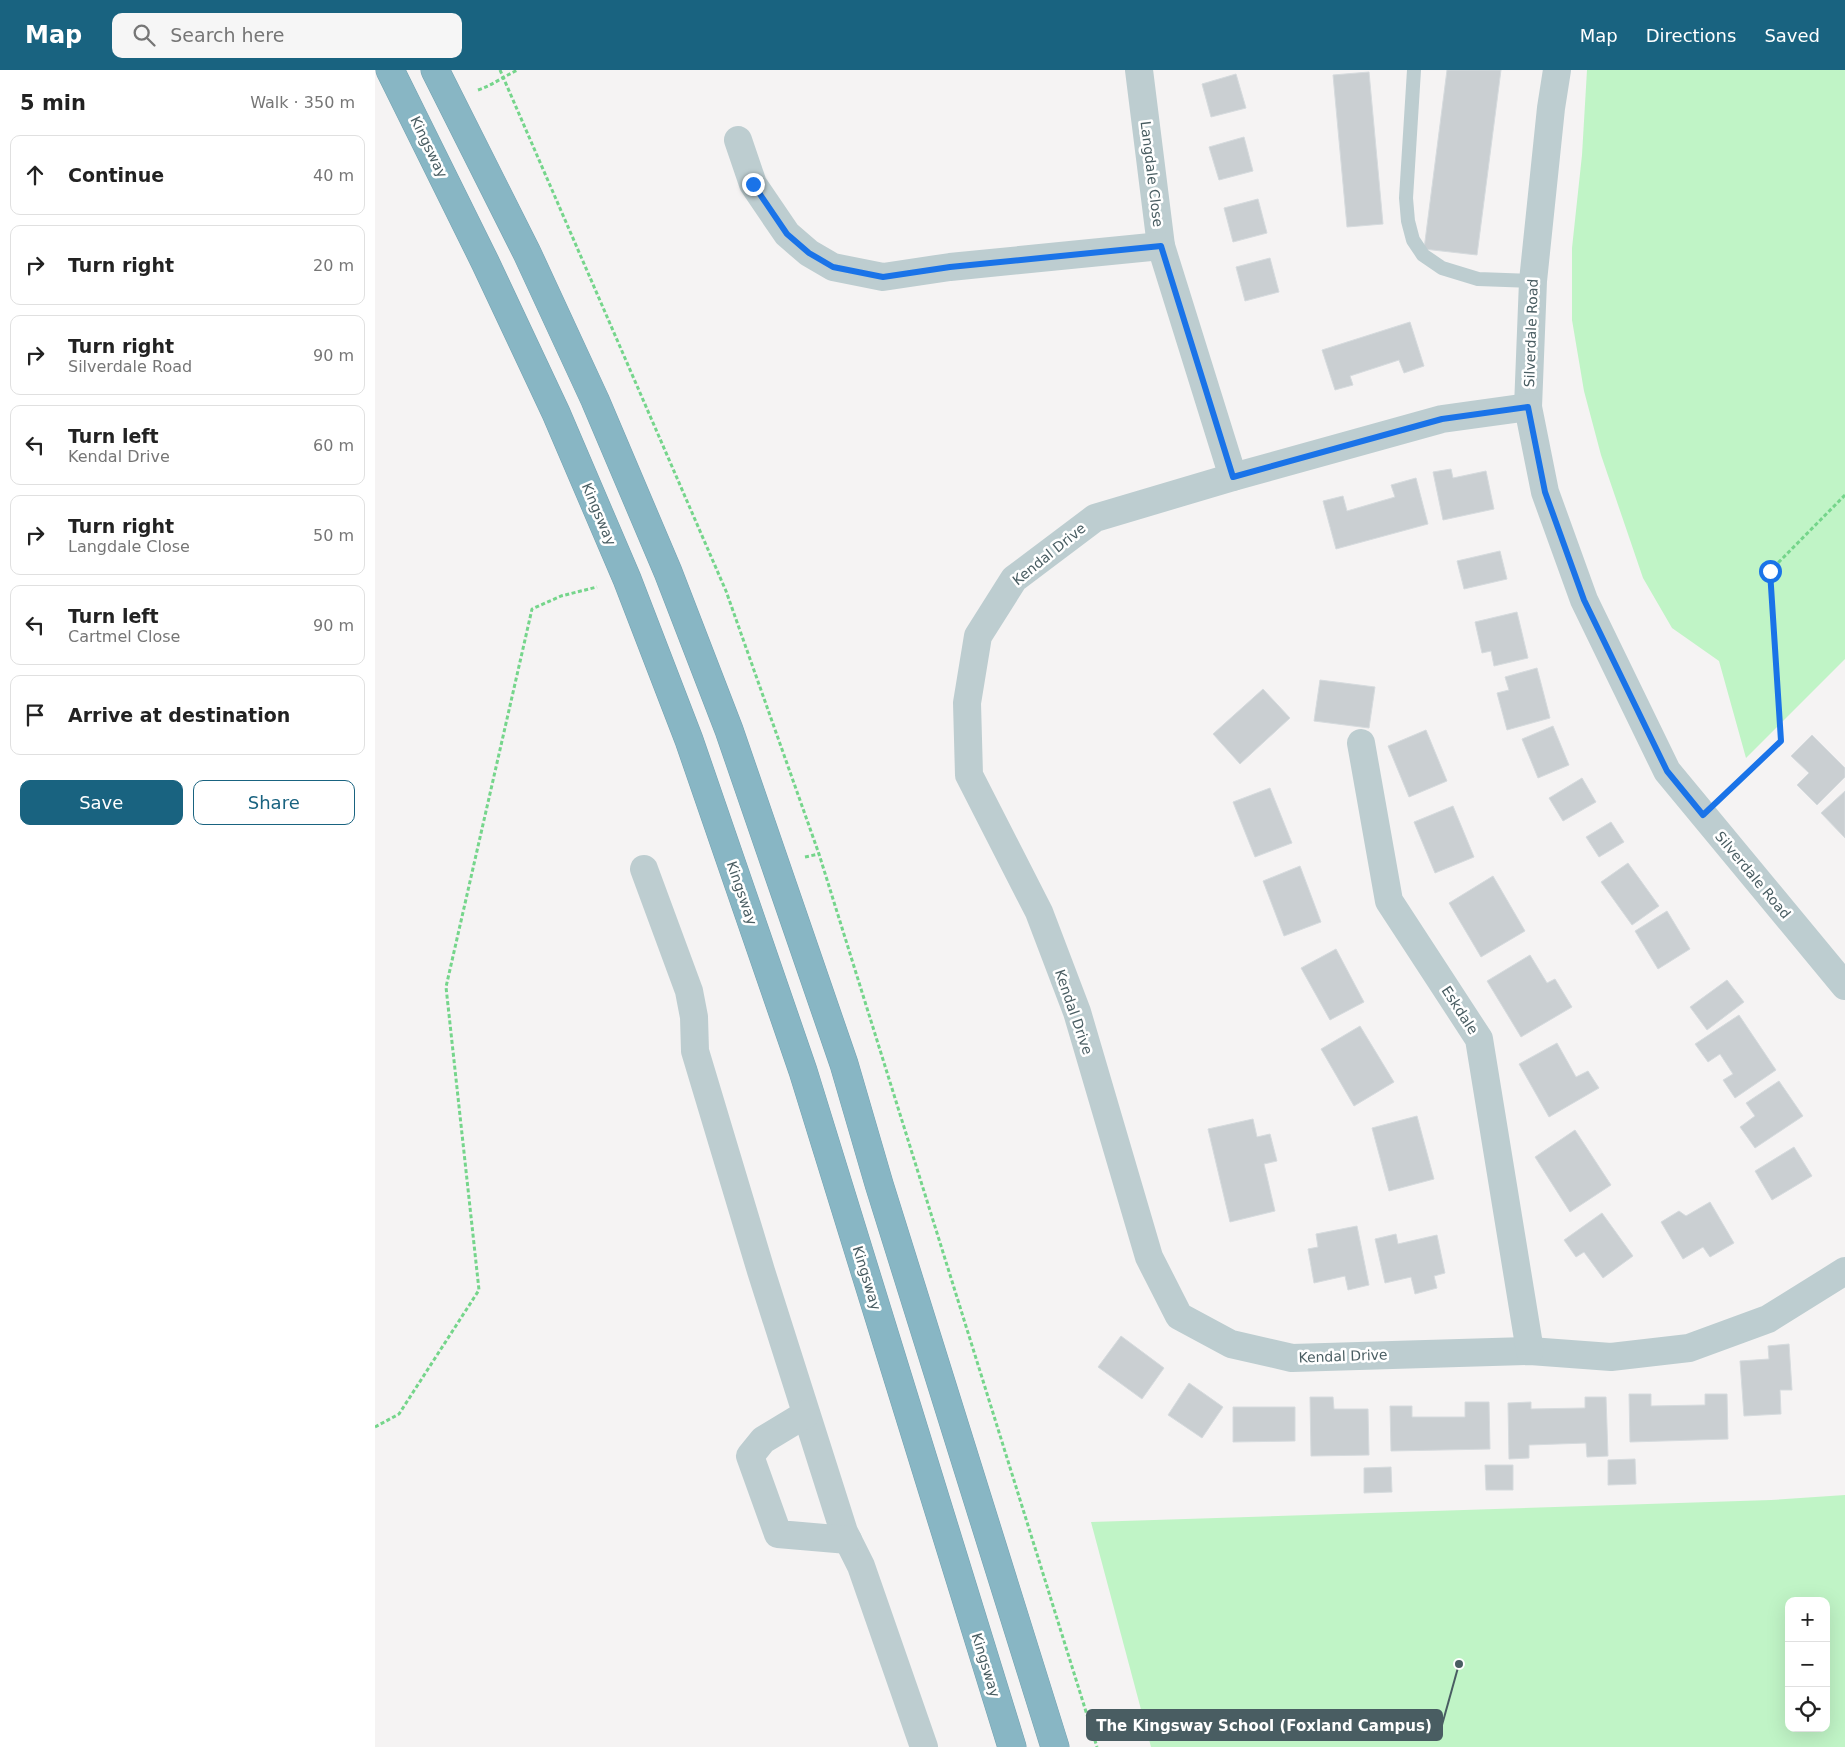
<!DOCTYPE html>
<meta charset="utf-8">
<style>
body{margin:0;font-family:"DejaVu Sans",sans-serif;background:#f6f6f6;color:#222}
.controls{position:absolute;right:15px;bottom:15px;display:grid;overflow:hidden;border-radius:10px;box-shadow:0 5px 20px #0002}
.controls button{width:45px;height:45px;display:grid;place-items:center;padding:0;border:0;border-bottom:1px solid #e0e0e0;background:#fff;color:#222;font:25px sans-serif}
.stop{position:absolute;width:15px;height:15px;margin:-11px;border:4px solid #1a73e8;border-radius:50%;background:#fff}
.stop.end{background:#1a73e8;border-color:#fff;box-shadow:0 1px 5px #0008}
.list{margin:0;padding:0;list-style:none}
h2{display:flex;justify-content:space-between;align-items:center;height:65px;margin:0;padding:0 20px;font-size:21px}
h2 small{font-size:16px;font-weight:400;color:#767676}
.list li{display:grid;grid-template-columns:32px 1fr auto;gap:15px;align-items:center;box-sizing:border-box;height:80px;margin:0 10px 10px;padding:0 10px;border:1px solid #e0e0e0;border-radius:10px}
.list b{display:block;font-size:19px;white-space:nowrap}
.list p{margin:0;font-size:16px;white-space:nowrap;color:#767676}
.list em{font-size:16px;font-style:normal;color:#767676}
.actions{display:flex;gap:10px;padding:15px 20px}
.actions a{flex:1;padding:11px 0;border:1px solid #196380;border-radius:10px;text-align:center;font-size:18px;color:#196380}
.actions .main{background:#196380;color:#fff}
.icon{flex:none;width:28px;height:28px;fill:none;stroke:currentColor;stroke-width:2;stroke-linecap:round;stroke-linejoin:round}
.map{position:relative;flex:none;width:1470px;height:1677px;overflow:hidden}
header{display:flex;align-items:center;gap:30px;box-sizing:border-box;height:70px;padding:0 25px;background:#196380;color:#fff}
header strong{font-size:24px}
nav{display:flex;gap:28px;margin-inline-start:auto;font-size:18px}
.search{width:350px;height:45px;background:#f6f6f6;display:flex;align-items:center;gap:12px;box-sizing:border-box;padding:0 18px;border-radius:10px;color:#767676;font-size:19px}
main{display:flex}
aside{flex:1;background:#fff}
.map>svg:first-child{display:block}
.green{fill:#c0f4c6;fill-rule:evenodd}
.building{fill:#cacfd2;stroke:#d6dbde}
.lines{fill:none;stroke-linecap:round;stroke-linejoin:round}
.highway-casing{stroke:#73a1b0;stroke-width:29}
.path{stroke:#75d58b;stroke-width:3;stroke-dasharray:4 2.5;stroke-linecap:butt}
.lane{stroke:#bdcdd0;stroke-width:14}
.street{stroke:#bdcdd0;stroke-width:28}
.highway{stroke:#88b6c4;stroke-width:28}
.route{stroke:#1a73e8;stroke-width:6}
.labels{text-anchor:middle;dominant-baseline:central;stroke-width:5;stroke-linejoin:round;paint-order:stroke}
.street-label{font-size:14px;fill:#495d62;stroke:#fff}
.leader{fill:none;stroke:#495d62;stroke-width:2}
.callout-dot{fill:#495d62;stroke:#fff;stroke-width:2}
.callout{fill:#495d62;stroke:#495d62;stroke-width:2}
.callout-label{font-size:15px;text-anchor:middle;font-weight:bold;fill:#fff}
</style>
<header>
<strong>Map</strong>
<div class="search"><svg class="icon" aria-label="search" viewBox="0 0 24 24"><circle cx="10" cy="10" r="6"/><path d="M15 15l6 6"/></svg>Search here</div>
<nav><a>Map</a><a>Directions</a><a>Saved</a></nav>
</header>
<main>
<aside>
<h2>5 min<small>Walk · 350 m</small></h2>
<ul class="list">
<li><svg class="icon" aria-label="ahead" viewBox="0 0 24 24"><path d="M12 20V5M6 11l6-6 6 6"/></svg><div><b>Continue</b></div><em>40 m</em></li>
<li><svg class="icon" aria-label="right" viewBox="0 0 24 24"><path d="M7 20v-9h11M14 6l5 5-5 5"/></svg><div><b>Turn right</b></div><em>20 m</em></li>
<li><svg class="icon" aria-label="right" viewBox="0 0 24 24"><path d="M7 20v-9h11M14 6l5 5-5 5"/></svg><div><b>Turn right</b><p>Silverdale Road</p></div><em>90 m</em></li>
<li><svg class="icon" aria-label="left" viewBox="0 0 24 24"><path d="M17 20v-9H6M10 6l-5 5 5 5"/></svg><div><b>Turn left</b><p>Kendal Drive</p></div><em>60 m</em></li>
<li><svg class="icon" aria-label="right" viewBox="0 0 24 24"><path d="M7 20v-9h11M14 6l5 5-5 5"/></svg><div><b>Turn right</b><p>Langdale Close</p></div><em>50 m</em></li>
<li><svg class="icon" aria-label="left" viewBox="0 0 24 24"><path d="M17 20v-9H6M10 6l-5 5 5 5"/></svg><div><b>Turn left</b><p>Cartmel Close</p></div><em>90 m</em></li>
<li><svg class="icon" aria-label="arrive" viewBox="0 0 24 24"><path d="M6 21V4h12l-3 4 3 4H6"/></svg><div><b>Arrive at destination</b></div></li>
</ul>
<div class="actions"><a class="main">Save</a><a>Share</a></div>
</aside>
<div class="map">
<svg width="1470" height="1677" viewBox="0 0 1470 1677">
<rect width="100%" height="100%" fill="#f5f3f3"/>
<g class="green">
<path d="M 1212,0 L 1470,0 L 1470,589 L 1371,688 L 1344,591 L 1297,558 L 1268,508 L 1226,385 L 1209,321 L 1197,250 L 1197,178 L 1207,85 Z"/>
<path d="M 1470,1425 L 1470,1677 L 776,1677 L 716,1452 L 1396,1430 ZM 1414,1531 L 1451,1531 L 1451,1658 L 1414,1658 Z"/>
</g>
<g class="building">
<path d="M 1072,0 L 1126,0 L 1102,185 L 1049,179 Z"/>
<path d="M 994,2 L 1008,154 L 972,157 L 958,5 Z"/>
<path d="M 861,4 L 871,38 L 836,47 L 827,14 Z"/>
<path d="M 869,67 L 878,101 L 844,110 L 834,77 Z"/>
<path d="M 883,129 L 892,163 L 858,172 L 849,138 Z"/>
<path d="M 895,188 L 904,222 L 870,231 L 861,197 Z"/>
<path d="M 1035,252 L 1049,296 L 1029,303 L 1024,290 L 975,306 L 978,315 L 960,320 L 947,280 Z"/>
<path d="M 1076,399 L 1078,408 L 1111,401 L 1119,439 L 1068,450 L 1058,402 Z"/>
<path d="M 1041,408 L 1053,454 L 961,479 L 948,431 L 968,426 L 972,441 L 1020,427 L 1016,415 Z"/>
<path d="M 1125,481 L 1132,509 L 1089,519 L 1082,491 Z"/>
<path d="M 1142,542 L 1153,588 L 1119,596 L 1116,581 L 1107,583 L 1100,552 Z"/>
<path d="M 1162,598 L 1175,648 L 1132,660 L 1122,623 L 1134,620 L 1130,607 Z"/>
<path d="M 945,610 L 1000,617 L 994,658 L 939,651 Z"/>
<path d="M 888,619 L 915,648 L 865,694 L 838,664 Z"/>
<path d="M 1178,656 L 1194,695 L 1163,708 L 1147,669 Z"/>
<path d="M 1051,660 L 1072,711 L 1034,727 L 1013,676 Z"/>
<path d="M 1437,665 L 1470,698 L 1470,707 L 1442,735 L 1422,715 L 1434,703 L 1416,686 Z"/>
<path d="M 1207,708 L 1221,732 L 1188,751 L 1174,728 Z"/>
<path d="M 895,718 L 917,773 L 880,787 L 858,732 Z"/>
<path d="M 1470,721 L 1470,768 L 1446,743 Z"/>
<path d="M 1078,736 L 1099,787 L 1060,803 L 1039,752 Z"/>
<path d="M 1236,752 L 1249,772 L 1224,787 L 1211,767 Z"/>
<path d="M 1253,793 L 1284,836 L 1257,855 L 1226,812 Z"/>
<path d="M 925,796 L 946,852 L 909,866 L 888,811 Z"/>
<path d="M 1118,806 L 1150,861 L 1106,887 L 1074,833 Z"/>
<path d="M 1292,841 L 1315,879 L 1283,899 L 1260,861 Z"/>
<path d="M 961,879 L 989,932 L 955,950 L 926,898 Z"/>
<path d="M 1155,885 L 1172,913 L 1180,909 L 1197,937 L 1146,967 L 1112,911 Z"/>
<path d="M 1352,910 L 1369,932 L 1332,960 L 1315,937 Z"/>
<path d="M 1364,945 L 1401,1000 L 1360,1028 L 1348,1010 L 1358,1004 L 1345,984 L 1333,992 L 1320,974 Z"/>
<path d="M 985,956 L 1019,1012 L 979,1036 L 946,979 Z"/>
<path d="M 1182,973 L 1201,1007 L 1213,1001 L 1224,1018 L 1174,1047 L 1144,994 Z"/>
<path d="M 1404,1011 L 1428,1046 L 1380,1078 L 1365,1057 L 1380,1046 L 1371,1033 Z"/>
<path d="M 1042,1046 L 1059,1109 L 1014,1121 L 997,1058 Z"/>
<path d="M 878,1049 L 882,1067 L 895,1064 L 902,1091 L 889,1094 L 900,1141 L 855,1152 L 833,1059 Z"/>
<path d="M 1200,1060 L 1236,1115 L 1195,1142 L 1160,1087 Z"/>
<path d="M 1419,1077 L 1437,1106 L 1397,1130 L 1380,1101 Z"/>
<path d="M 1335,1132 L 1359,1173 L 1335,1187 L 1328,1177 L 1308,1189 L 1286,1152 L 1304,1141 L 1311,1146 Z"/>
<path d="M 1227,1143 L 1258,1186 L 1228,1208 L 1209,1182 L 1201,1187 L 1189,1170 Z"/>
<path d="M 982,1156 L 994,1215 L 973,1220 L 970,1206 L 939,1213 L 933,1179 L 943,1177 L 941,1164 Z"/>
<path d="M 1021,1164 L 1023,1174 L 1062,1165 L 1070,1203 L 1059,1206 L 1062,1218 L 1040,1224 L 1036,1207 L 1010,1213 L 1000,1169 Z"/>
<path d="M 746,1266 L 789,1298 L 767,1329 L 723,1297 Z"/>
<path d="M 1414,1274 L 1417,1320 L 1405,1320 L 1406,1344 L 1369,1346 L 1365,1291 L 1394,1289 L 1393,1276 Z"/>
<path d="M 814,1313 L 848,1337 L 827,1368 L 793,1345 Z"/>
<path d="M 1254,1324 L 1276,1324 L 1276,1336 L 1330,1335 L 1330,1324 L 1352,1324 L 1353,1369 L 1255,1372 Z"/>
<path d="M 935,1327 L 958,1327 L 959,1339 L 993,1339 L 994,1385 L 936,1386 Z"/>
<path d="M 1210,1327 L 1231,1327 L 1233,1386 L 1212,1387 L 1211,1373 L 1154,1375 L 1154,1388 L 1134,1389 L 1133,1333 L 1156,1332 L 1156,1339 L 1210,1338 Z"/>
<path d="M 1090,1332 L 1114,1332 L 1115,1379 L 1016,1381 L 1015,1336 L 1037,1336 L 1037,1347 L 1090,1347 Z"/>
<path d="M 858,1337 L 920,1337 L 920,1371 L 858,1372 Z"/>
<path d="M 1260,1389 L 1261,1414 L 1233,1415 L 1233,1390 Z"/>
<path d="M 1110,1395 L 1138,1395 L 1138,1420 L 1111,1420 Z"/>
<path d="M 1016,1397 L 1017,1422 L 989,1423 L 989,1398 Z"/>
</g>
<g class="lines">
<defs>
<g id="highway">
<path d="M 15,0 L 110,192 L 181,343 L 252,509 L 314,670 L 428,1001 L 637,1677"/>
<path d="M 60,0 L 152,183 L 220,330 L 293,502 L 354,660 L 469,994 L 504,1114 L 680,1677"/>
</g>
</defs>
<use href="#highway" class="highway-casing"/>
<g class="path">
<path d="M 125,0 L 351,521 L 444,784 L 722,1677"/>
<path d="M 103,20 C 118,15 129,6 143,0"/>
<path d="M 1349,724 L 1406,671 L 1395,501 L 1470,425"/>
<path d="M 430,787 L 444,784"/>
<path d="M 0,1357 L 24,1344 L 104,1220 L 71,917 L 157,539 L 186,526 L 222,517"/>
</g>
<path class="lane" d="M 1039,0 L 1031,128 L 1033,151 L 1038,170 L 1048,185 L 1067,198 L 1103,209 L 1158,211"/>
<g class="street">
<path d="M 764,0 L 786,176 L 858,407"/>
<path d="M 1182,0 L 1176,38 L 1158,211 L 1153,337 L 1170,422 L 1209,530 L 1292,701 L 1470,916"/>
<path d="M 363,70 L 378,114 L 412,164 L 434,183 L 458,197 L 508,207 L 575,197 L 786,176"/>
<path d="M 1153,337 L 1067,349 L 858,407 L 720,448 L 639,509 L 603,566 L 592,633 L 594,705 L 664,842 L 702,942 L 774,1187 L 804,1246 L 856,1274 L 917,1288 L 1155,1281 L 1236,1287 L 1314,1278 L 1393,1249 L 1470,1201"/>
<path d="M 986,673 L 1014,831 L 1104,969 L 1155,1281"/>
<path d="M 269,799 L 314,921 L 319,947 L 320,981 L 386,1201 L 469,1462 L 486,1496 L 549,1677"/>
<path d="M 431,1344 L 388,1370 L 375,1386 L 403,1464 L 473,1470"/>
</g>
<use href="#highway" class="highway"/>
</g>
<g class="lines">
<path class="route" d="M 378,114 L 412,164 L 434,183 L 458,197 L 508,207 L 575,197 L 786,176 L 858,407 L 1067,349 L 1153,337 L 1170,422 L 1209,530 L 1292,701 L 1328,745 L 1406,671 L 1395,501"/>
</g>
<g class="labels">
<g class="street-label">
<text transform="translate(54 77) rotate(64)">Kingsway</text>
<text transform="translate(777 104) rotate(83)">Langdale Close</text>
<text transform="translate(1156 263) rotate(-88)">Silverdale Road</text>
<text transform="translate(224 444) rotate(67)">Kingsway</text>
<text transform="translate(674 484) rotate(-39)">Kendal Drive</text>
<text transform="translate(1378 805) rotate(50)">Silverdale Road</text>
<text transform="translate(367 823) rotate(71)">Kingsway</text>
<text transform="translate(1085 940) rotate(57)">Eskdale</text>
<text transform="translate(699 942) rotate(71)">Kendal Drive</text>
<text transform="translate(492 1208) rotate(73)">Kingsway</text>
<text transform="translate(968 1286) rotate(-2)">Kendal Drive</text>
<text transform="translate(611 1595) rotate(73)">Kingsway</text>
</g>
</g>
<path class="leader" d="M1084 1594L1067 1655"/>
<circle class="callout-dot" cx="1084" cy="1594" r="5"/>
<rect class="callout" x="712" y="1640" width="355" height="30" rx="5"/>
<g class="callout-label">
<text x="889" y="1661">The Kingsway School (Foxland Campus)</text>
</g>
</svg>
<div class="controls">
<button>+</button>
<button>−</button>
<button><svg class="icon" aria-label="locate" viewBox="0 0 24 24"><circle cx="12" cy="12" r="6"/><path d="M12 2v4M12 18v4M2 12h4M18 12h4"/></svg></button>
</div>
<div class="stop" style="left:1395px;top:501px"></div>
<div class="stop end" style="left:378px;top:114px"></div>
</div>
</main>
